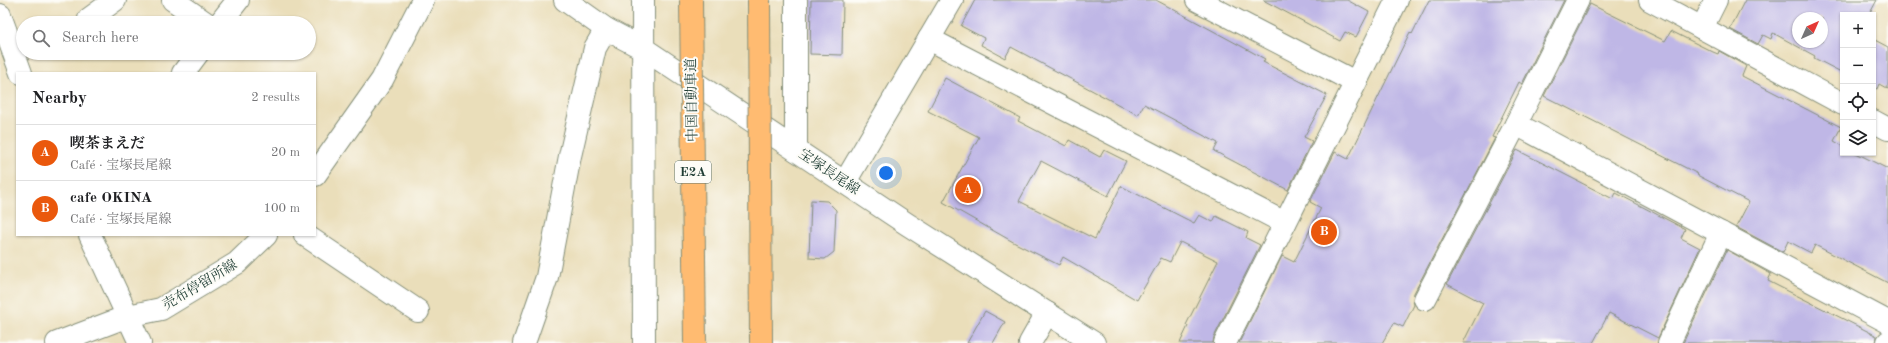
<!DOCTYPE html>
<meta charset="utf-8">
<style>
body{margin:0;font-family:"Old Standard TT","Noto Serif JP",serif;background:#f2f2f2;color:#202124}
.controls{position:absolute;right:12px;top:12px;display:grid;overflow:hidden;border-radius:0px;box-shadow:0 1px 3px #0004}
.controls button{width:36px;height:36px;display:grid;place-items:center;padding:0;border:0;border-bottom:1px solid #e0e0e0;background:#fff;color:#202124;font:20px sans-serif}
.compass{position:absolute;left:1792px;top:12px;width:36px;height:36px;border-radius:50%;background:#fff;box-shadow:0 1px 3px #0004;rotate:45deg}
.you{position:absolute;left:886px;top:173px;width:14px;height:14px;margin:-10px;border:3px solid #fff;border-radius:50%;background:#1a73e8;box-shadow:0 0 0 6px #1a73e833}
.badge{display:grid;place-items:center;width:26px;height:26px;border-radius:50%;background:#ea580c;color:#fff;font-size:13px;font-weight:700}
.pin{position:absolute;translate:-50% -50%;border:2px solid #fff;box-shadow:0 1px 4px #0006}
.list{margin:0;padding:0;list-style:none}
h2{display:flex;justify-content:space-between;align-items:center;height:52px;margin:0;padding:0 16px;font-size:17px}
h2 small{font-size:13px;font-weight:400;color:#757577}
.list li{display:grid;grid-template-columns:26px 1fr auto;gap:12px;align-items:center;box-sizing:border-box;height:56px;padding:0 16px;border-top:1px solid #e0e0e0}
.list b{display:block;font-size:15px;white-space:nowrap}
.list p{margin:0;font-size:13px;white-space:nowrap;color:#757577}
.list em{font-size:13px;font-style:normal;color:#757577}
.icon{flex:none;width:22px;height:22px;fill:none;stroke:currentColor;stroke-width:2;stroke-linecap:round;stroke-linejoin:round}
.map{position:relative;flex:none;width:1888px;height:343px;overflow:hidden}
.search{position:absolute;background:#fff;box-shadow:0 1px 3px #0004;left:16px;top:16px;width:300px;height:44px;display:flex;align-items:center;gap:10px;box-sizing:border-box;padding:0 14px;border-radius:22px;color:#757577;font-size:15px}
.panel{position:absolute;background:#fff;box-shadow:0 1px 3px #0004;left:16px;top:72px;width:300px;height:164px;border-radius:0px}
.map>svg:first-child{display:block}
.building{fill:#bfb7e6;fill-rule:evenodd}
.lines{fill:none;stroke-linecap:round;stroke-linejoin:round}
.minor-casing{stroke:#848e77;stroke-width:24}
.minor{stroke:#fff;stroke-width:22}
.highway-bridge-casing{stroke:#848e77;stroke-width:24;stroke-linecap:butt}
.highway-bridge{stroke:#ffbb71;stroke-width:22}
.labels{text-anchor:middle;dominant-baseline:central;stroke-width:4;stroke-linejoin:round;paint-order:stroke}
.shield{fill:#fdfcf7;stroke:#62766e;stroke-width:1}
.shield-label{font-size:13px;font-weight:bold;fill:#1f3d34}
.street-label{font-size:14px;fill:#1f3d34;stroke:#fdfcf7}
</style>
<div class="map">
<svg width="1888" height="343" viewBox="0 0 1888 343">
<rect width="100%" height="100%" fill="#fdfcf7"/>
<filter id="ink" filterUnits="userSpaceOnUse"><feTurbulence type="fractalNoise" baseFrequency=".025" numOctaves="2"/><feDisplacementMap in="SourceGraphic" scale="8" xChannelSelector="R" yChannelSelector="G"/><feConvolveMatrix kernelMatrix="1 2 1 2 8 2 1 2 1" color-interpolation-filters="sRGB"/></filter>
<filter id="wash" filterUnits="userSpaceOnUse"><feTurbulence type="fractalNoise" baseFrequency=".012" numOctaves="4" result="noise"/><feDisplacementMap in="SourceGraphic" scale="16" xChannelSelector="R" yChannelSelector="G"/><feGaussianBlur stdDeviation="0.9" result="paint"/><feColorMatrix in="noise" values="0 0 0 0 0 0 0 0 0 0 0 0 0 0 0 0 0 1.4 0 .05"/><feComposite in="paint" operator="in"/></filter>
<g filter="url(#wash)">
<rect width="100%" height="100%" fill="#eadeba"/>
<g id="blocks">
<g class="building">
<path d="M 811,0 L 843,0 L 842,55 L 810,54 Z"/>
<path d="M 975,0 L 1156,0 L 1265,59 L 1263,62 L 1327,95 L 1304,137 L 1312,141 L 1288,190 L 1214,151 L 1218,143 L 1144,104 L 1138,115 L 1011,47 L 1005,58 L 981,45 L 984,38 L 961,26 Z"/>
<path d="M 1263,0 L 1347,0 L 1369,12 L 1356,37 L 1345,32 L 1340,41 Z"/>
<path d="M 1429,0 L 1564,0 L 1522,84 L 1519,82 L 1492,137 L 1495,138 L 1414,293 L 1413,299 L 1414,305 L 1403,327 L 1394,323 L 1382,343 L 1239,343 L 1282,256 L 1294,262 L 1321,208 L 1310,202 L 1335,152 L 1348,159 L 1410,32 L 1412,34 Z"/>
<path d="M 1745,0 L 1877,0 L 1869,15 L 1843,15 L 1843,73 L 1814,58 L 1815,56 L 1773,33 L 1771,39 L 1763,35 L 1758,44 L 1730,29 ZM 1798,18 L 1822,18 L 1822,42 L 1798,42 Z"/>
<path d="M 1590,4 L 1665,41 L 1671,31 L 1713,52 L 1718,54 L 1719,51 L 1746,66 L 1742,76 L 1841,127 L 1834,141 L 1843,146 L 1843,153 L 1856,153 L 1888,169 L 1888,283 L 1815,245 L 1811,253 L 1788,241 L 1783,252 L 1736,227 L 1749,202 L 1697,175 L 1698,174 L 1544,96 Z"/>
<path d="M 1873,39 L 1888,47 L 1888,89 L 1879,84 L 1877,89 L 1873,87 Z"/>
<path d="M 945,78 L 1020,118 L 1018,121 L 1066,146 L 1069,140 L 1100,157 L 1104,150 L 1126,161 L 1108,196 L 1041,161 L 1019,201 L 1095,239 L 1121,186 L 1194,223 L 1199,215 L 1213,222 L 1216,216 L 1248,232 L 1246,238 L 1260,245 L 1214,337 L 1213,343 L 1180,343 L 1188,326 L 1186,325 L 1218,261 L 1180,242 L 1170,262 L 1161,258 L 1137,300 L 1063,257 L 1059,265 L 1015,243 L 943,202 L 979,137 L 928,111 Z"/>
<path d="M 1517,150 L 1613,199 L 1616,193 L 1685,229 L 1681,238 L 1700,248 L 1658,338 L 1609,313 L 1593,343 L 1463,343 L 1483,303 L 1447,284 Z"/>
<path d="M 811,200 L 827,201 L 836,210 L 834,252 L 825,259 L 809,258 Z"/>
<path d="M 1727,250 L 1771,274 L 1768,281 L 1877,336 L 1876,343 L 1683,343 Z"/>
<path d="M 985,311 L 1005,322 L 993,343 L 967,343 Z"/>
</g>
</g>
</g>
<g filter="url(#ink)">
<use href="#blocks" fill-opacity="0" stroke="#848e77" stroke-width="1"/>
<g class="lines">
<defs>
<g id="minor">
<path d="M 173,0 L 206,23"/>
<path d="M 565,0 L 606,29 L 644,49 L 907,224 L 1094,343"/>
<path d="M 643,0 L 644,343"/>
<path d="M 796,0 L 796,150"/>
<path d="M 1197,0 L 1355,82"/>
<path d="M 1578,0 L 1516,124 L 1888,322"/>
<path d="M 1650,0 L 1843,104"/>
<path d="M 0,15 L 21,73"/>
<path d="M 89,19 L 115,0"/>
<path d="M 220,23 L 238,0"/>
<path d="M 1702,28 L 1716,0"/>
<path d="M 929,39 L 1285,223"/>
<path d="M 183,73 L 198,53"/>
<path d="M 1873,121 L 1888,129"/>
<path d="M 315,175 L 382,80 L 423,0"/>
<path d="M 845,182 L 952,0"/>
<path d="M 90,235 L 140,343"/>
<path d="M 305,235 L 418,311"/>
<path d="M 1425,299 L 1516,124"/>
<path d="M 57,343 L 128,316 L 161,309 L 237,263 L 266,235"/>
<path d="M 524,343 L 547,277 L 570,156 L 595,48 L 606,29"/>
<path d="M 1030,343 L 1047,313"/>
<path d="M 1225,343 L 1397,0"/>
<path d="M 1669,343 L 1721,233"/>
<path d="M 1888,343 L 1888,342"/>
</g>
</defs>
<use href="#minor" class="minor-casing"/>
<use href="#minor" class="minor"/>
<defs>
<g id="highway-bridge">
<path d="M 691,0 L 695,343"/>
<path d="M 759,0 L 761,343"/>
</g>
</defs>
<use href="#highway-bridge" class="highway-bridge-casing"/>
<use href="#highway-bridge" class="highway-bridge"/>
</g>
</g>
<g class="labels">
<rect class="shield" x="675" y="161" width="36" height="22" rx="3"/>
<g class="shield-label">
<text x="693" y="172">E2A</text>
</g>
<g class="street-label">
<text transform="translate(692 100) rotate(-91)">中国自動車道</text>
<text transform="translate(829 172) rotate(34)">宝塚長尾線</text>
<text transform="translate(200 285) rotate(-31)">売布停留所線</text>
</g>
</g>
</svg>
<div class="controls">
<button>+</button>
<button>−</button>
<button><svg class="icon" aria-label="locate" viewBox="0 0 24 24"><circle cx="12" cy="12" r="6"/><path d="M12 2v4M12 18v4M2 12h4M18 12h4"/></svg></button>
<button><svg class="icon" aria-label="layers" viewBox="0 0 24 24"><path d="M12 4l9 5-9 5-9-5zM3 14l9 5 9-5"/></svg></button>
</div>
<svg class="compass" viewBox="-18 -18 36 36"><path d="M0-13l5 13h-10z" fill="#e53935"/><path d="M0 13l5-13h-10z" fill="#757577"/></svg>
<div class="you"></div>
<div class="pin badge" style="left:968px;top:190px">A</div>
<div class="pin badge" style="left:1324px;top:232px">B</div>
<div class="search"><svg class="icon" aria-label="search" viewBox="0 0 24 24"><circle cx="10" cy="10" r="6"/><path d="M15 15l6 6"/></svg>Search here</div>
<section class="panel">
<h2>Nearby<small>2 results</small></h2>
<ul class="list">
<li><span class="badge">A</span><div><b>喫茶まえだ</b><p>Café · 宝塚長尾線</p></div><em>20 m</em></li>
<li><span class="badge">B</span><div><b>cafe OKINA</b><p>Café · 宝塚長尾線</p></div><em>100 m</em></li>
</ul>
</section>
</div>
